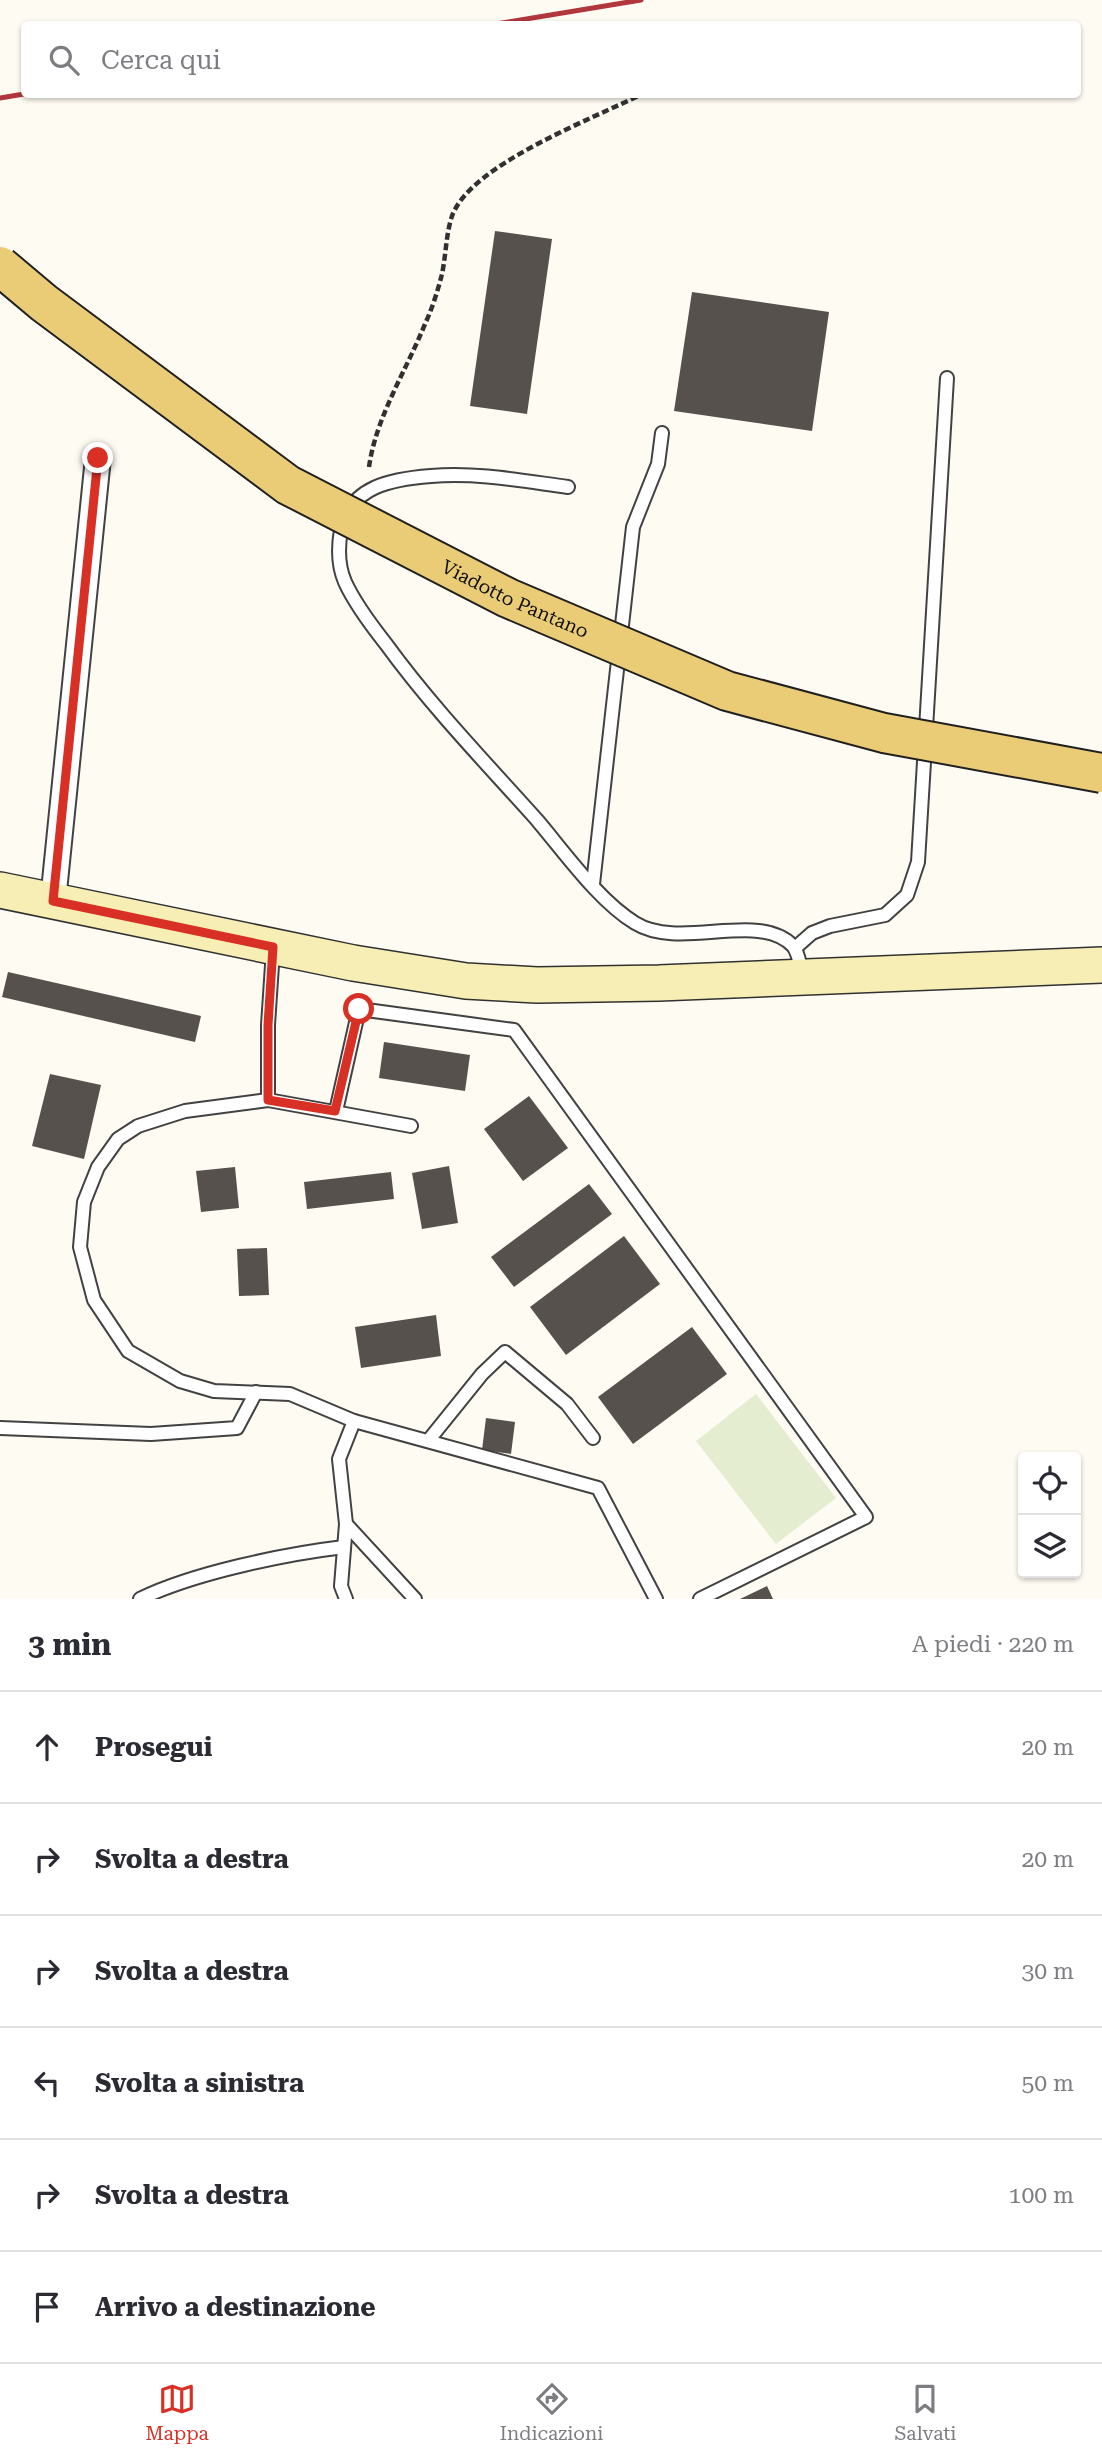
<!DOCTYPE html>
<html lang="it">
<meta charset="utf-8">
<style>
body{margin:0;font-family:"Roboto Serif",serif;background:#f7f7f7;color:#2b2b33}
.controls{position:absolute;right:21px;bottom:21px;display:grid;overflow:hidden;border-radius:7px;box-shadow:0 2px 5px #0004}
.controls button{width:63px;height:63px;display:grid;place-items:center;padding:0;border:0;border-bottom:2px solid #e1e1e2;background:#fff;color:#2b2b33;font:35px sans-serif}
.stop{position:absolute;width:21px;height:21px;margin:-16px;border:5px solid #d93025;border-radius:50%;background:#fff}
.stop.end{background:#d93025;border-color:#fff;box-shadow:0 2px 7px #0008}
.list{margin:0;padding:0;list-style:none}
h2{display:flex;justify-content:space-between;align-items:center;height:91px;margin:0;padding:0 28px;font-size:30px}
h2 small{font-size:23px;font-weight:400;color:#7c7c81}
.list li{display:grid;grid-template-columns:46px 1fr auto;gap:21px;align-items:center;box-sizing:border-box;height:112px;padding:0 28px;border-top:2px solid #e1e1e2}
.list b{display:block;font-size:26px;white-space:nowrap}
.list em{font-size:23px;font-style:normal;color:#7c7c81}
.icon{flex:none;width:38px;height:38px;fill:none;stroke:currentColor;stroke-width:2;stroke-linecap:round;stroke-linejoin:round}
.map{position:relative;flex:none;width:1102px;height:1599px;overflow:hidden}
.search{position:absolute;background:#fff;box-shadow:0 2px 5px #0004;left:21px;right:21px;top:21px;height:77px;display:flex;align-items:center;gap:18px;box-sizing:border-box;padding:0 24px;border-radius:7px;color:#7c7c81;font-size:26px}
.sheet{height:763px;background:#fff}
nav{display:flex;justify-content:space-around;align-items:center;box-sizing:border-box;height:98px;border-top:2px solid #e1e1e2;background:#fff;font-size:19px;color:#7c7c81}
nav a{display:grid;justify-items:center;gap:4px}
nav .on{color:#d93025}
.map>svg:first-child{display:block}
.pitch{fill:#e4edd0}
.building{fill:#57514d}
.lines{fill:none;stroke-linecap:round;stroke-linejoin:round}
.service-casing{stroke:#424242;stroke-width:16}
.minor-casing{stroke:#424242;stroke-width:28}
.secondary-casing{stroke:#313131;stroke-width:38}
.path{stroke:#313131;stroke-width:4.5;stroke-dasharray:7 3.5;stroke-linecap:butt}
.service{stroke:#fff;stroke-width:12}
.minor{stroke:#fff;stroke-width:24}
.secondary{stroke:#f7eeb5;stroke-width:35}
.rail{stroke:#b1363d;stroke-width:5}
.primary-bridge-casing{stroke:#202020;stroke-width:42;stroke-linecap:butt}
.primary-bridge{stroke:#eacc77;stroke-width:38}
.route{stroke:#d93025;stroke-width:9}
.labels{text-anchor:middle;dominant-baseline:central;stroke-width:7;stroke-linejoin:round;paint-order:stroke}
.street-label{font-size:19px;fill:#0f0f0f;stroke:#fff}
</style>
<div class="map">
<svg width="1102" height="1599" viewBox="0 0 1102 1599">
<rect width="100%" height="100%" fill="#fefbf3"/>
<path class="pitch" d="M 756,1394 L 836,1498 L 776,1544 L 696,1441 Z"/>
<g class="building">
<path d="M 495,231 L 552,239 L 527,414 L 470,406 Z"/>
<path d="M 692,292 L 829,312 L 812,431 L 674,411 Z"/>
<path d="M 8,972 L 201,1016 L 195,1042 L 2,997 Z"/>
<path d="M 384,1042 L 470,1055 L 465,1091 L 379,1078 Z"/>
<path d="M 50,1074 L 101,1085 L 84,1159 L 32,1146 Z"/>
<path d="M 529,1096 L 568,1148 L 523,1181 L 484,1129 Z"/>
<path d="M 449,1166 L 458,1223 L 422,1229 L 412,1173 Z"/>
<path d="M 235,1167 L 239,1208 L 201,1212 L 196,1171 Z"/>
<path d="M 391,1172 L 394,1199 L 307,1209 L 304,1182 Z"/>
<path d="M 589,1184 L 612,1214 L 514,1287 L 491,1257 Z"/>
<path d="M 624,1236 L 660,1284 L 566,1355 L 530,1307 Z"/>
<path d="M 267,1248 L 269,1295 L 239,1296 L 237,1249 Z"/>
<path d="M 436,1315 L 441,1356 L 361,1368 L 355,1327 Z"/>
<path d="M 692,1327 L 727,1374 L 633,1444 L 598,1397 Z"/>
<path d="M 486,1418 L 515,1422 L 511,1454 L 482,1450 Z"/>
<path d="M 767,1586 L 773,1599 L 740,1599 Z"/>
</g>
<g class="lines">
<defs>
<g id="service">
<path d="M 568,487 C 523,481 477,472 431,476 C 392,479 350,486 341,530 C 338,547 338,566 345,582 C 355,604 371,625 386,644 C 431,706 486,763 537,820 C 565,853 599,901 635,923 C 680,951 759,910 793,946 C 799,953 800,967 803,976"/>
<path d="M 593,884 L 633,527 L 658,464 L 662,433"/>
<path d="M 795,948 L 812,933 L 830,926 L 885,915 L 907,895 L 918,862 L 947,378"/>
<path d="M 268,1100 L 268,1025 L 273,950"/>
<path d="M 336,1111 L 359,1009 L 514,1030 L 866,1517 L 700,1599"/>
<path d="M 411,1126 L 268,1100 L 185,1111 L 138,1126 L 118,1139 L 98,1167 L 84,1202 L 80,1247 L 94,1300 L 128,1351 L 180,1381 L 214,1391 L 290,1394 L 354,1421 L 598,1488 L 656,1599"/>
<path d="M 0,1428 L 151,1434 L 237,1428 L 256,1392"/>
<path d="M 428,1441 L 482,1374 L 505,1352 L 567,1404 L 593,1438"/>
<path d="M 346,1524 L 415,1599"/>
<path d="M 140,1599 C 193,1573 285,1554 344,1547"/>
<path d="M 346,1599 L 341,1586 L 346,1524 L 339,1459 L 354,1421"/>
</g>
<path id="minor" d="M 53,901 L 98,458"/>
<path id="secondary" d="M 0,890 L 353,963 L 466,981 L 537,985 L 659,983 L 1102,965"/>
</defs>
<use href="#service" class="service-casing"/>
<use href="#minor" class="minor-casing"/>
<use href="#secondary" class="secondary-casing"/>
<path class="path" d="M 369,467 C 376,417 406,371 425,324 C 432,309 438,290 442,274 C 446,255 446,234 452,216 C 471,164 593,119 642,94"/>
<use href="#service" class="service"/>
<use href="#minor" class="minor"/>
<use href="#secondary" class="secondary"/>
<g class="rail">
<path d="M 496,24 L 641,0"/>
<path d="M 0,98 L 24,94"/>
</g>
<defs>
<g id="primary-bridge">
<path id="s1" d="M 0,266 L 44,303 L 288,485 L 508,598 L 727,691 L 884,733 L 1102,773"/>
</g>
</defs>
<use href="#primary-bridge" class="primary-bridge-casing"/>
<use href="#primary-bridge" class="primary-bridge"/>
</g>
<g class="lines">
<path class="route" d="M 98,458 L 53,901 L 273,947 L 268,1025 L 268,1100 L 335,1111 L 359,1009"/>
</g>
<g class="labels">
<g class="street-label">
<text stroke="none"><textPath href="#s1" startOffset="616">Viadotto Pantano</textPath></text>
</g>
</g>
</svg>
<div class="controls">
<button><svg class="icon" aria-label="locate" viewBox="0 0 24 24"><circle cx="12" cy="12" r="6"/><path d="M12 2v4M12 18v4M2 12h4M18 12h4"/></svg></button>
<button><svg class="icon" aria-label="layers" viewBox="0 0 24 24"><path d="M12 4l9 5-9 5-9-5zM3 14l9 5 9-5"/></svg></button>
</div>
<div class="stop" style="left:359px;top:1009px"></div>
<div class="stop end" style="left:98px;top:458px"></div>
<div class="search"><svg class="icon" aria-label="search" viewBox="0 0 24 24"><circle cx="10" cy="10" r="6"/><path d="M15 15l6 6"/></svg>Cerca qui</div>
</div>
<section class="sheet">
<h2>3 min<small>A piedi · 220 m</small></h2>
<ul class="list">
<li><svg class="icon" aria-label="ahead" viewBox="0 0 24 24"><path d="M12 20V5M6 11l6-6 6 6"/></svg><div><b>Prosegui</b></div><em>20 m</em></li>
<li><svg class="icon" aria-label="right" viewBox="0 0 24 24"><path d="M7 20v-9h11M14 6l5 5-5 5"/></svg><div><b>Svolta a destra</b></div><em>20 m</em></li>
<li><svg class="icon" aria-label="right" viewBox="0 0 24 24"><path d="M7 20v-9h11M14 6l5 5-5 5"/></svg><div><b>Svolta a destra</b></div><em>30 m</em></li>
<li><svg class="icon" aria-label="left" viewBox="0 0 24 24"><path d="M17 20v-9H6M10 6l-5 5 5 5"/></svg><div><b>Svolta a sinistra</b></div><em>50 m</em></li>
<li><svg class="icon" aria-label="right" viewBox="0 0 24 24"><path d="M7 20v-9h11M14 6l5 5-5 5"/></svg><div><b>Svolta a destra</b></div><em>100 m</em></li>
<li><svg class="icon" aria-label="arrive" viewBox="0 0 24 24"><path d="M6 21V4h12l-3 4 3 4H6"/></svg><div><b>Arrivo a destinazione</b></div></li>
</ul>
</section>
<nav>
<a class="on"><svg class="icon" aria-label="map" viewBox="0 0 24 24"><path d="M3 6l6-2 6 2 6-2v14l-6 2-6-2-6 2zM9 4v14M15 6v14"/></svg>Mappa</a>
<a><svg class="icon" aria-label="directions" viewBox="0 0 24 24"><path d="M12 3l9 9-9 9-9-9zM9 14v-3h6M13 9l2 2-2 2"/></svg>Indicazioni</a>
<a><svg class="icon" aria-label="saved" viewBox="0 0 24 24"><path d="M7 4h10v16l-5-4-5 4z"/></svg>Salvati</a>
</nav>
